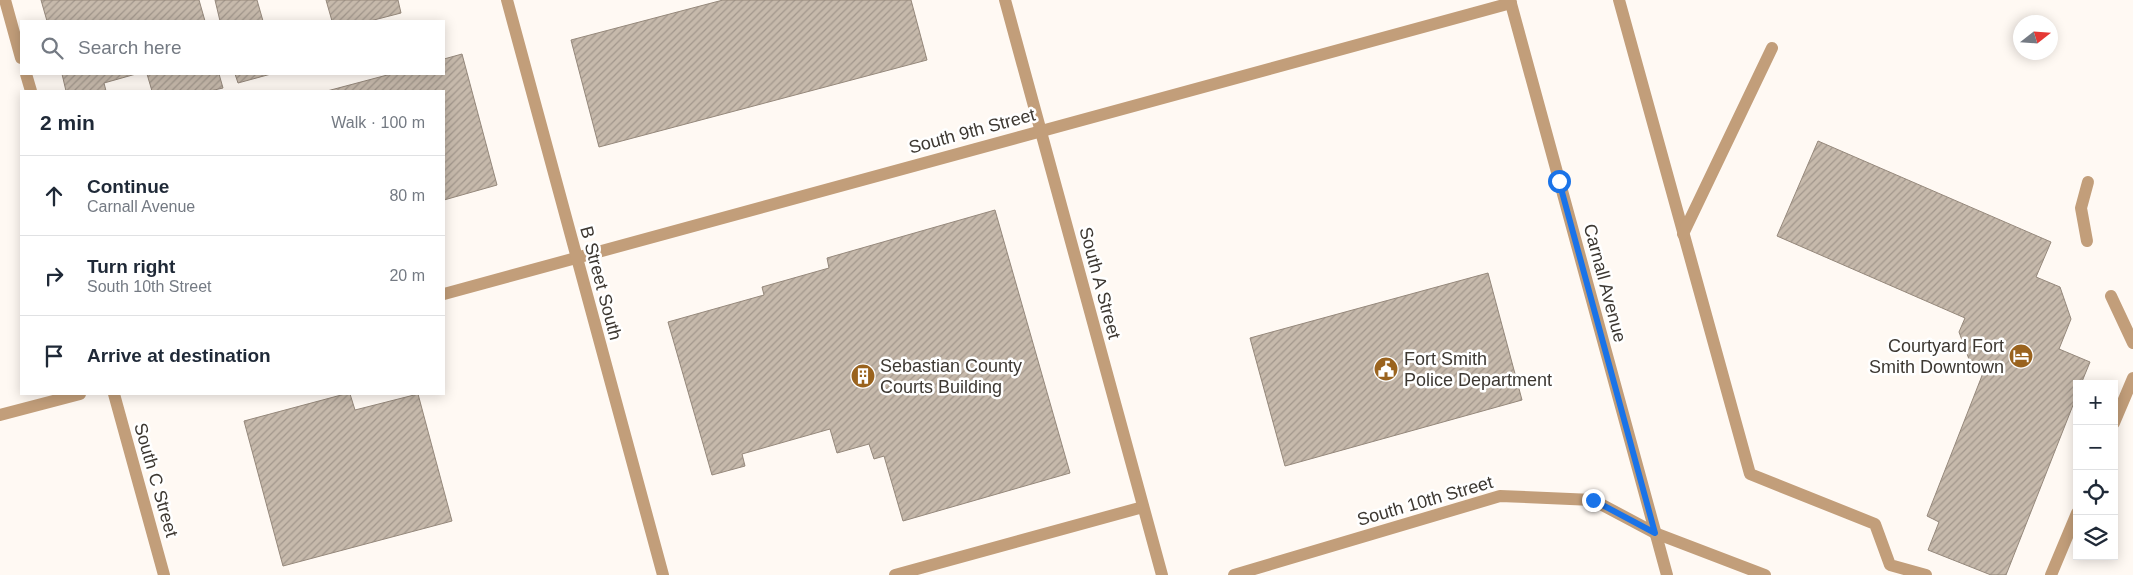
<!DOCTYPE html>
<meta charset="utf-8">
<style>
body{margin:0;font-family:Arial,sans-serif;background:#f6f6f7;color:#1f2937}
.controls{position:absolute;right:15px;bottom:15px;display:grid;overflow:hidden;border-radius:0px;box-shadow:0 2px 12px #0003}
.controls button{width:45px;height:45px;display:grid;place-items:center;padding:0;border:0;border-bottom:1px solid #e0e1e3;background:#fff;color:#1f2937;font:25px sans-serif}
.compass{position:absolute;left:2013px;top:15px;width:45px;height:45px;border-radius:50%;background:#fff;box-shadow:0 2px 12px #0003;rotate:73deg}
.stop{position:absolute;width:15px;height:15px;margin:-11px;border:4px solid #1a73e8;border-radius:50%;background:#fff}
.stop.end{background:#1a73e8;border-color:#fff;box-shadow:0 1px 5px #0008}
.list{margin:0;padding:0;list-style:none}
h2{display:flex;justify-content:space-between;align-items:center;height:65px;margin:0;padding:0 20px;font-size:21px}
h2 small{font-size:16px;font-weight:400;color:#747a83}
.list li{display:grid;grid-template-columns:32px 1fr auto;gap:15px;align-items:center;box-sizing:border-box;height:80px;padding:0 20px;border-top:1px solid #e0e1e3}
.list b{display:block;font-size:19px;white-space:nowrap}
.list p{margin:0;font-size:16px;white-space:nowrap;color:#747a83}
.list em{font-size:16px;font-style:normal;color:#747a83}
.icon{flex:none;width:28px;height:28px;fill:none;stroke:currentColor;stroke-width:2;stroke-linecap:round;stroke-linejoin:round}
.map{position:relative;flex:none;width:2133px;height:575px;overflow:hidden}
.search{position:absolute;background:#fff;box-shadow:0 2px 12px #0003;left:20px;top:20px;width:425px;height:55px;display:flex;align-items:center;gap:12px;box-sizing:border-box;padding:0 18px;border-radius:0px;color:#747a83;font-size:19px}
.panel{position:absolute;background:#fff;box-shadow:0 2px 12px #0003;left:20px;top:90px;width:425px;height:305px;border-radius:0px}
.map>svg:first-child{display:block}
.building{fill:url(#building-hatch);stroke:#95887b}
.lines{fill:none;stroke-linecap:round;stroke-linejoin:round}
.service{stroke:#c29e7a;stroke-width:12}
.minor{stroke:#c29e7a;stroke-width:12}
.tertiary{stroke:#c29e7a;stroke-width:12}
.route{stroke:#1a73e8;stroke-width:6}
.labels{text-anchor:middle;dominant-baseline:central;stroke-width:5;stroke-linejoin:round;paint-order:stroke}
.street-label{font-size:18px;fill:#3d3832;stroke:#fff}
.poi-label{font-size:18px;fill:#3d3832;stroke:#fff;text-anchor:start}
</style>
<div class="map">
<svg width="2133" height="575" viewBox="0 0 2133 575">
<defs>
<pattern id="building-hatch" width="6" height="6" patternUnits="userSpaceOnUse" patternTransform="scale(1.25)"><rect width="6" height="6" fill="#c6b9ab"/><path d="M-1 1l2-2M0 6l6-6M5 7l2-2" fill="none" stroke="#a2978c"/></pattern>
</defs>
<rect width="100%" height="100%" fill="#fff9f3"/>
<g class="building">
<path d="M 41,0 L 199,0 L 205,21 L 47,21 Z"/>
<path d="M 215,0 L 257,0 L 263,21 L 220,21 Z"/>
<path d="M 326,0 L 398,0 L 401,13 L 370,21 L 332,21 Z"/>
<path d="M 723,0 L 911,0 L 927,60 L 599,147 L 571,40 Z"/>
<path d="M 462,54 L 497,185 L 444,200 L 444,91 L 327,91 L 391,74 L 444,74 L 444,59 Z"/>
<path d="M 62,74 L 136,74 L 104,83 L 106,91 L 66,91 Z"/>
<path d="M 147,74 L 219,74 L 223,88 L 210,91 L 152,91 Z"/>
<path d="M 235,74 L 271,74 L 238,83 Z"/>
<path d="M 1818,141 L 2051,242 L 2036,277 L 2060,287 L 2071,319 L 2059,349 L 2090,362 L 2081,384 L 2077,384 L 2077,395 L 2006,575 L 1991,575 L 1928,550 L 1939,522 L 1927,516 L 1985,368 L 1970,362 L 1959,332 L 1965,318 L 1777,236 Z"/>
<path d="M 995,210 L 1070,473 L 903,521 L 884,456 L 874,459 L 869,444 L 837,453 L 830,429 L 742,454 L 745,466 L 712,475 L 668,322 L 764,295 L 762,287 L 829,268 L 827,258 Z"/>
<path d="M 1488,273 L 1522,400 L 1285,466 L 1250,338 Z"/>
<path d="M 345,394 L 350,394 L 355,410 L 418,394 L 452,521 L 283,566 L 244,421 Z"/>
</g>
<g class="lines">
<g class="service">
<path d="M 1619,0 L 1750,474 L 1875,524 L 1890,565 L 1926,575"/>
<path d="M 1683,234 L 1772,48"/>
<path d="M 2087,241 L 2081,208 L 2088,182"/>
<path d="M 2111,296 L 2133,343"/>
<path d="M 2114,423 L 2133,378"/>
<path d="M 895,575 L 1143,507"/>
<path d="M 2051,575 L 2077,513"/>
</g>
<g class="minor">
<path d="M 5,0 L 21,58"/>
<path d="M 1005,0 L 1162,575"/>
<path d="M 1510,0 L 1667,575"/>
<path d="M 26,74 L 31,91"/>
<path d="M 444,294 L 1511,3"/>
<path d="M 114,394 L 164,575"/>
<path d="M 0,415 L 80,394"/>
<path d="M 1234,575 L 1500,496 L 1593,500 L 1655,533 L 1765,575"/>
</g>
<path class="tertiary" d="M 507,0 L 663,575"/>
</g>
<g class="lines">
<path class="route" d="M 1559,181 L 1655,533 L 1593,500"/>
</g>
<defs>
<symbol id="hotel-disc" viewBox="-11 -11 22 22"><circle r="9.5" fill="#9a631e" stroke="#fff"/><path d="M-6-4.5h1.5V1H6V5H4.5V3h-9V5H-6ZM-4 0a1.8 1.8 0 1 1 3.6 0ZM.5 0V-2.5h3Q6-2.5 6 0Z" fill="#fff"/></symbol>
<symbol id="civic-disc" viewBox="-11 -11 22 22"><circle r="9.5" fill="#9a631e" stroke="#fff"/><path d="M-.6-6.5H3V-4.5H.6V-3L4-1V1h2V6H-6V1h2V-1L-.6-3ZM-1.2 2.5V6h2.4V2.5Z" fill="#fff"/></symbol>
<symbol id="building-disc" viewBox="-11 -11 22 22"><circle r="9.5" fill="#9a631e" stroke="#fff"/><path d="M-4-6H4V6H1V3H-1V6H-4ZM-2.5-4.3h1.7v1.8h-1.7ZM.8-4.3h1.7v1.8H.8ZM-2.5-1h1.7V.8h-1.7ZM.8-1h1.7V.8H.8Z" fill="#fff"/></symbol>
</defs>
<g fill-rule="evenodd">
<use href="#hotel-disc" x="2007" y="342" width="28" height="28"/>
<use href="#civic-disc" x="1372" y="355" width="28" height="28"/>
<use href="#building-disc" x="849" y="362" width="28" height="28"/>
</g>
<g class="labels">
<g class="street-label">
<text transform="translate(972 131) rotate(-15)">South 9th Street</text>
<text transform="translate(601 283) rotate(75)">B Street South</text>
<text transform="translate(1100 283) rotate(75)">South A Street</text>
<text transform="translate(1605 283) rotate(75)">Carnall Avenue</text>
<text transform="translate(156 480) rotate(74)">South C Street</text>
<text transform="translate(1425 501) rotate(-16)">South 10th Street</text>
</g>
<g class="poi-label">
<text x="2004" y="346" text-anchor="end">Courtyard Fort<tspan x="2004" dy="21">Smith Downtown</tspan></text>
<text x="1404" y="359">Fort Smith<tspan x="1404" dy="21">Police Department</tspan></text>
<text x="880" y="366">Sebastian County<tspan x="880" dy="21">Courts Building</tspan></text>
</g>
</g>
</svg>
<div class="controls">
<button>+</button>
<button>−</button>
<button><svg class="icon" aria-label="locate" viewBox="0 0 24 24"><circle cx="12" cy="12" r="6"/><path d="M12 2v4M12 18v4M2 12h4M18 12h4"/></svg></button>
<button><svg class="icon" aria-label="layers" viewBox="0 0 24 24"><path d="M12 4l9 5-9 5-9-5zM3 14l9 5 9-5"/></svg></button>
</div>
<svg class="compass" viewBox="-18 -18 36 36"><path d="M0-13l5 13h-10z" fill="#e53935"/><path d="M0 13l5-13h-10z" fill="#747a83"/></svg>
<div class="stop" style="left:1559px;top:181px"></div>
<div class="stop end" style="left:1593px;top:500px"></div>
<div class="search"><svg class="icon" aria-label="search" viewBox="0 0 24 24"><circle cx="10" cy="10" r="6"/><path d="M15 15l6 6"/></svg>Search here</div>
<section class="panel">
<h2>2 min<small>Walk · 100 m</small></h2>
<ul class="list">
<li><svg class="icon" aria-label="ahead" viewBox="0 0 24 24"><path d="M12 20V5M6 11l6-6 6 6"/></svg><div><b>Continue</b><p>Carnall Avenue</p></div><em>80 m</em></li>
<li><svg class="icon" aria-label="right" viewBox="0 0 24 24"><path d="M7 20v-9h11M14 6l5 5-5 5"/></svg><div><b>Turn right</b><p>South 10th Street</p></div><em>20 m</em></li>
<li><svg class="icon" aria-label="arrive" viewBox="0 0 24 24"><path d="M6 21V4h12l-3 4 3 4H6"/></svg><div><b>Arrive at destination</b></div></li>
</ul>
</section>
</div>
